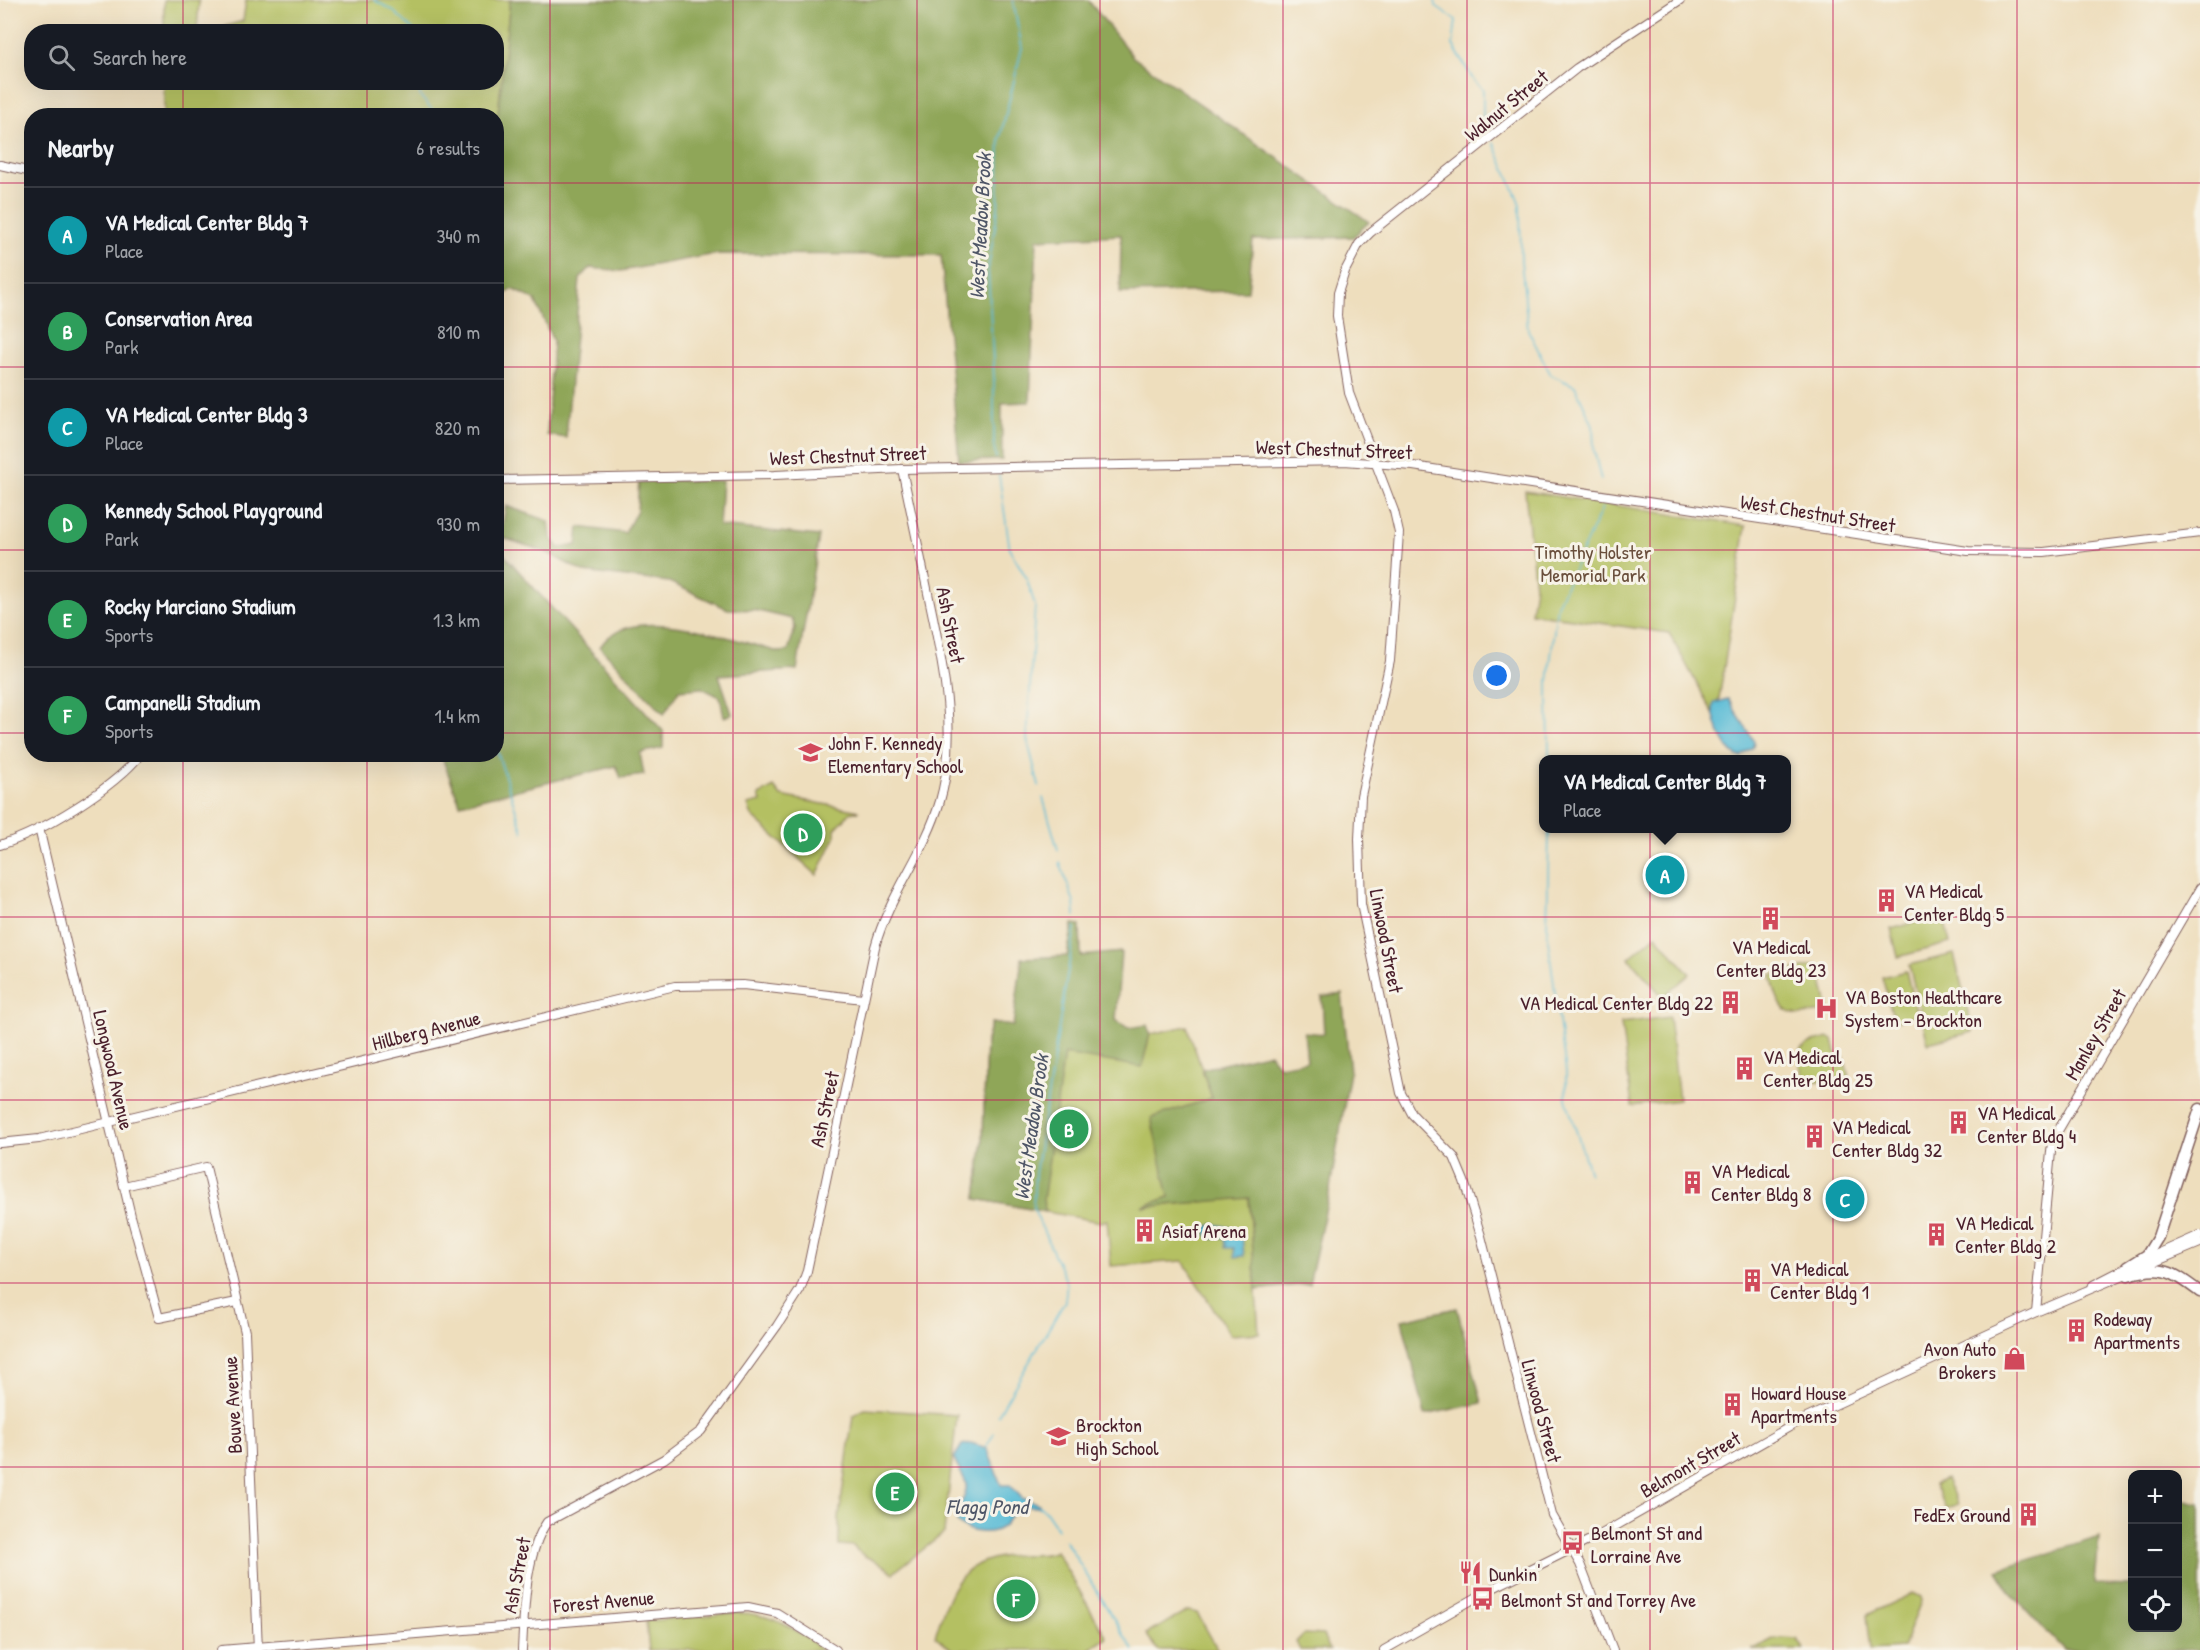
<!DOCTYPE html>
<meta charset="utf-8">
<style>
body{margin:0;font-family:"Patrick Hand",sans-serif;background:#20242c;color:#f1f3f6}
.controls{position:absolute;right:18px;bottom:18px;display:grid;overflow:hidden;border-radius:12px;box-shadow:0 6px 24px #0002}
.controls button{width:54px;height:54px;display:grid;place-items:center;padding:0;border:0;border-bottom:2px solid #363941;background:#171b24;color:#f1f3f6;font:30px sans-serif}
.you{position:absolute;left:1497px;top:676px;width:21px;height:21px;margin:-15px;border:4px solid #fff;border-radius:50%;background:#1a73e8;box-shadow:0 0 0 9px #1a73e833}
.badge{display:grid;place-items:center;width:39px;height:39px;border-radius:50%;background:#8c9099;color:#fff;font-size:20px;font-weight:700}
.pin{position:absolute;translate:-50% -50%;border:3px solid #fff;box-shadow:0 2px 6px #0006}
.popup{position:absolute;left:1539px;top:755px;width:252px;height:78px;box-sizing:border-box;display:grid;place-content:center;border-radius:12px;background:#171b24;filter:drop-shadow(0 2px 4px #0005);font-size:20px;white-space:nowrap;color:#9ea1a6}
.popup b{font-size:22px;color:#f1f3f6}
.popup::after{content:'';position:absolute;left:50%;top:100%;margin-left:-12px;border:12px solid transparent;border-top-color:#171b24}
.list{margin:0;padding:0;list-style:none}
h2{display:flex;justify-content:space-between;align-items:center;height:78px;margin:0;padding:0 24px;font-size:26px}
h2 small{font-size:20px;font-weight:400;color:#9ea1a6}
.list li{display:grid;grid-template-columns:39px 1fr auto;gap:18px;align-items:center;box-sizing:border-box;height:96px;padding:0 24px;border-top:2px solid #363941}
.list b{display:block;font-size:22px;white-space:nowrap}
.list p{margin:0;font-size:20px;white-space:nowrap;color:#9ea1a6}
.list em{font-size:20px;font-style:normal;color:#9ea1a6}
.icon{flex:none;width:33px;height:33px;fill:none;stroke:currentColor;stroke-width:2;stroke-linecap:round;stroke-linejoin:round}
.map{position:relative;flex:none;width:2200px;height:1650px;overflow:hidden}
.search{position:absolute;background:#171b24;box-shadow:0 6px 24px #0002;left:24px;top:24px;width:480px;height:66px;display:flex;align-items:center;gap:15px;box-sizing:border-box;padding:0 21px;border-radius:24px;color:#9ea1a6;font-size:22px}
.panel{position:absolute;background:#171b24;box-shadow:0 6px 24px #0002;left:24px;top:108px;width:480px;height:654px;border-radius:24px}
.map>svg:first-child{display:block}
.green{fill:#b4c062;stroke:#7f7046;stroke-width:1.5}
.forest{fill:#8fa658;stroke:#6c6242;stroke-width:1.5}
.water{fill:#58bbd6;stroke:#516d80;stroke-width:1.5}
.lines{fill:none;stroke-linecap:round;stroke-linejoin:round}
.stream{stroke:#58bbd6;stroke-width:1.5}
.tertiary-casing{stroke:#83625e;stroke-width:10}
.secondary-casing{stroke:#83625e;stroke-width:10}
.motorway-casing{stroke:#83625e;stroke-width:13}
.tertiary{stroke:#fff;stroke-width:8}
.secondary{stroke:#fff;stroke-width:8}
.motorway{stroke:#fff;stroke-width:10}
.grid{fill:none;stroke:#c2185b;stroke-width:1.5;stroke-opacity:0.55}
.labels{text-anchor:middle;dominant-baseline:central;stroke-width:6;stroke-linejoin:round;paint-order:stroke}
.street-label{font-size:20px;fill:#4a1f2b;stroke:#f7f3e8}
.park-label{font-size:20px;fill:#6a4f3c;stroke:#f7f3e8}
.poi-label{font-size:20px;fill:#4a1f2b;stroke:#f7f3e8;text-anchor:start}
.water-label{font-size:21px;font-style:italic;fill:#4f5667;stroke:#f7f3e8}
</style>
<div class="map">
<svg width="2200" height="1650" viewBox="0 0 2200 1650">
<rect width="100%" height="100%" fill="#f7f3e8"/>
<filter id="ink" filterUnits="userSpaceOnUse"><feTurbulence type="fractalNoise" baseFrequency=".0167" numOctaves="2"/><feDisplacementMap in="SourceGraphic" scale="12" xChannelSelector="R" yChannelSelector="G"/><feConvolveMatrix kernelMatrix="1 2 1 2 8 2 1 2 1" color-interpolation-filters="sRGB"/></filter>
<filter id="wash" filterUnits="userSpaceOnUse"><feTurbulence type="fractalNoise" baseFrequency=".008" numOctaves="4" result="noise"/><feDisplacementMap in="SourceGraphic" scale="24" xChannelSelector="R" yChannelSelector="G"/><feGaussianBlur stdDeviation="1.35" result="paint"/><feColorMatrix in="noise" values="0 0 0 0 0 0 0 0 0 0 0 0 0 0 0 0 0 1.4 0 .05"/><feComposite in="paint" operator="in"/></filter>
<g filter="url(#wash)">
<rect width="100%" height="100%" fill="#eedebd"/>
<g class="green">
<path d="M 164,0 L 199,0 L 197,31 L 164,31 Z"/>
<path d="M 246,0 L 510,0 L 497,131 L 496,116 L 164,115 L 164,83 L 496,82 L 496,32 L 210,31 L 243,21 Z"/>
<path d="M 1525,491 L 1746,526 L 1716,719 L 1669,633 L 1531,613 L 1535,587 Z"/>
<path d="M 774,787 L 781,796 L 860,811 L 850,813 L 835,829 L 835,837 L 817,875 L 752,816 L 748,805 L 761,802 L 759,795 Z"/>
<path d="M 1943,915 L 1950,943 L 1898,957 L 1891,929 Z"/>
<path d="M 1656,935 L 1690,974 L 1663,997 L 1629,958 Z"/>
<path d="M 1954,954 L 1973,1032 L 1928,1043 L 1909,965 Z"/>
<path d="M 1816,965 L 1819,968 L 1829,1010 C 1788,1021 1780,1015 1771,975 Z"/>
<path d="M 1906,971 L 1917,1015 L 1894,1021 L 1882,977 Z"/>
<path d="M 1669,1017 L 1679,1100 L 1632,1106 L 1621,1023 Z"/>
<path d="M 991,1023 L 1116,1042 L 1187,1026 L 1212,1098 L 1169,1197 L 1145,1207 L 1249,1197 L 1259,1333 L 1230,1335 L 1183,1261 L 1111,1266 L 1107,1220 L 1101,1222 L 976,1199 L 983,1140 L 986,1041 Z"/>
<path d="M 1829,1038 L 1833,1039 L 1836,1053 L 1844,1058 L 1849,1077 C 1834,1081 1822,1079 1806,1083 L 1799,1064 L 1801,1049 L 1810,1043 Z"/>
<path d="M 865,1409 L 957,1415 L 944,1533 L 893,1573 C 882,1560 865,1561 853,1546 L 839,1545 L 839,1517 L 853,1415 Z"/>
<path d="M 1946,1479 L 1958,1504 L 1946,1509 L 1934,1484 Z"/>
<path d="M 1056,1551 L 1107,1638 L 1088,1650 L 953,1650 L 935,1636 C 951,1585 960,1558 1019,1555 C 1030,1554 1046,1557 1056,1551 Z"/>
<path d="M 1913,1593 L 1921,1597 L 1921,1601 L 1903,1648 L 1871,1650 L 1867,1615 Z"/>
<path d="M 1188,1611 L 1197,1613 L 1218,1650 L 1158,1650 L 1146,1634 Z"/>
<path d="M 735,1613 C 771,1612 796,1629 823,1650 L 649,1650 L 646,1621 Z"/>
<path d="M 1304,1634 L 1323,1635 L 1330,1650 L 1300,1650 L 1296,1642 Z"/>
<path d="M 1783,1638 L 1797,1639 L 1805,1650 L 1752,1650 L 1773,1639 Z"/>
</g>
<g class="forest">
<path d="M 510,0 L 1088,0 L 1133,57 L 1369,222 L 1353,237 L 1253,240 L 1248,291 L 1120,293 L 1121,235 L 1037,239 L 1030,402 L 1002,403 L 1002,460 L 959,461 L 941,255 L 716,254 L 621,271 L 590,268 L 580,279 L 566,438 L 547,435 L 553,341 L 535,300 L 513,289 L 497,299 L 496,131 Z"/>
<path d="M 639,480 L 722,481 L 719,526 L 819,536 L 797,670 L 719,675 L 732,714 L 724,717 L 720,697 L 702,688 L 679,690 L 664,714 L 600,647 C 630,599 736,641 779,652 L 788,651 L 795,628 L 792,619 L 754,610 L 728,609 L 669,582 L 583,572 L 546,552 L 500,537 L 506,506 L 549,521 L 551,538 L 560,548 L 577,545 L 579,527 L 625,533 L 637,510 Z"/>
<path d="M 497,547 L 663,731 L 663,748 L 640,753 L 644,775 L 621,778 L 616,766 L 460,804 L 441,755 L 496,754 Z"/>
<path d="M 1073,924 L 1080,925 L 1081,956 L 1121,952 L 1116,1020 L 1128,1028 L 1147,1025 L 1150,1034 L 1142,1067 L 1064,1054 L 1043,1201 L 1046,1212 L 976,1199 L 983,1140 L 986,1041 L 991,1023 L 1013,1026 L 1022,958 L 1067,956 Z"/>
<path d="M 1342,994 L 1350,1072 L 1330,1189 L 1309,1284 L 1256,1290 L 1249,1198 L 1142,1207 L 1169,1197 L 1151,1118 L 1212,1098 L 1202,1069 L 1270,1053 L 1279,1066 L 1307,1061 L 1304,1032 L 1324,1034 L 1322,997 Z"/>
<path d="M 1457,1308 L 1482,1403 L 1425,1415 L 1402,1320 Z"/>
<path d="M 2178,1500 L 2200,1503 L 2200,1650 L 2064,1650 L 2014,1597 L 1997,1570 L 2099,1537 L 2095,1584 L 2132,1585 L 2132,1628 L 2178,1628 Z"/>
</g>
<g class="water">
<path d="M 1728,699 L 1754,741 L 1753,747 L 1741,757 C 1726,756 1709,714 1714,703 Z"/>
<path d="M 1214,1224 L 1232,1228 L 1234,1233 L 1230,1237 L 1242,1236 L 1244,1256 L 1235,1257 L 1234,1248 L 1226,1248 L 1225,1233 L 1224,1237 L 1213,1239 L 1207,1236 L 1206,1228 Z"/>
<path d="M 971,1443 L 987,1448 L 1001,1485 L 1010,1485 L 1022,1498 L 1039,1504 L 1039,1507 L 1017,1506 C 1011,1511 1011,1517 1006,1523 C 995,1537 968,1534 957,1522 C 956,1505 964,1503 966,1490 C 968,1478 956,1469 954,1458 L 962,1445 Z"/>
</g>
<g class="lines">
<g class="stream">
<path d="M 374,0 L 392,10 L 416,32"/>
<path d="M 1435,0 L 1436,6 L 1456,20 L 1453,45 L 1474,81 L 1483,90 L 1483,131"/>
<path d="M 420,82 L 420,96 L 438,116"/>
<path d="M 1494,143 L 1520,204 L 1521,260 L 1528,330 L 1551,375 L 1575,386 L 1593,425 L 1594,450 L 1601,480"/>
<path d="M 496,221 L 499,226 L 496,235"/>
<path d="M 996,458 L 994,446 L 994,379 L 988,269 L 998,209 L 1000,138 L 1022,48 L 1013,0"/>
<path d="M 999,475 L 1010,550 L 1026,577 L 1035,605 L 1027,739 L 1039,786"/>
<path d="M 496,748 L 523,832"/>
<path d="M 1549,760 L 1548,682 L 1557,605 L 1603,506"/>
<path d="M 1043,798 L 1058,850"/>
<path d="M 1549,828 L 1547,933 L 1566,1072 L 1566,1099 L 1590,1174"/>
<path d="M 1060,863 L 1074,902 L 1075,916"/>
<path d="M 998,1415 L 1065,1301 L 1067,1283 L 1033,1208 L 1035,1174 L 1075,927"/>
<path d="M 986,1447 L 994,1433"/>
<path d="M 1037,1505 L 1045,1510 L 1058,1529"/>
<path d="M 1065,1540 L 1133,1650"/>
</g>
</g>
</g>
<g filter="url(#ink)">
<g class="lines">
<defs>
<g id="tertiary">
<path d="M 0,165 L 32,172"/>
<path d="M 39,828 L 131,1216 L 159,1318 L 237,1302"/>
<path d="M 0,1143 L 39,1139 L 675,986 L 743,985 L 863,999"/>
<path d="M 124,1186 L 206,1167 L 245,1332 L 258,1650"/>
<path d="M 221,1650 L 748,1607 L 777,1613 L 836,1650"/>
<path d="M 522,1650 C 524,1613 525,1553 547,1522 L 664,1459 L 701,1431 L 777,1326 L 800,1290 L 807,1271 L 875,947 C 889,895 925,853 940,801 C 959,735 943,664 929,598 C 920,555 911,512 902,469"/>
<path d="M 1613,1650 L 1580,1564 L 1552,1515 L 1481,1236 L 1464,1181 L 1454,1157 L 1412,1114 L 1401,1093 L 1361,904 L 1359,839 L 1361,796 L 1390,661 L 1399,533 L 1394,511 L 1349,393 L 1337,316 L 1338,293 L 1345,271 L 1359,244 L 1371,232 L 1577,68 L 1680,0"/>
</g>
<g id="secondary">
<path d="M 496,480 L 775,475 L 902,469 L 1344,461 L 1413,466 L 1968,551 L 2044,552 L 2200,533"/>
<path d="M 0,845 C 42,832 113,789 141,754"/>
<path d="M 2144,1260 L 2200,1235"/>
<path d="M 2093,1285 L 2132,1265"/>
<path d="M 2036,1312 L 2052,1141 L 2200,888"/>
<path d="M 1384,1650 L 1493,1588 L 1598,1536 L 1800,1421 L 2036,1312 L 2200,1243"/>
</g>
<g id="motorway">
<path d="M 2128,1267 L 2147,1255 L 2158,1237 L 2200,1109"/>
<path d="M 2128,1275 C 2163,1264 2173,1272 2200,1292"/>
</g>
</defs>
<use href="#tertiary" class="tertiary-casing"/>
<use href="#secondary" class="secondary-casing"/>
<use href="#motorway" class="motorway-casing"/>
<use href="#tertiary" class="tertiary"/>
<use href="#secondary" class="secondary"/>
<use href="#motorway" class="motorway"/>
</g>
</g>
<path class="grid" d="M 183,0 L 183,32M 367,0 L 367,32M 550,0 L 550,1650M 733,0 L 733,1650M 917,0 L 917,1650M 1100,0 L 1100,1650M 1283,0 L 1283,1650M 1467,0 L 1467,1650M 1650,0 L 1650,1650M 1833,0 L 1833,1650M 2017,0 L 2017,1650M 183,82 L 183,116M 367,82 L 367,116M 0,183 L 32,183M 496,183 L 2200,183M 0,367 L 32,367M 496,367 L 2200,367M 0,550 L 32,550M 496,550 L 2200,550M 0,733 L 32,733M 496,733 L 2200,733M 183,754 L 183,1650M 367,754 L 367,1650M 0,917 L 2200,917M 0,1100 L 2200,1100M 0,1283 L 2200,1283M 0,1467 L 2200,1467"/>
<defs>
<symbol id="school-bare" viewBox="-9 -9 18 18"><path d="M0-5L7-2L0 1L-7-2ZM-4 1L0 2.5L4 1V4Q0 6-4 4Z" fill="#d1495b" stroke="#f7f3e8" stroke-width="2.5" paint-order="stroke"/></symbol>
<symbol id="building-bare" viewBox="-9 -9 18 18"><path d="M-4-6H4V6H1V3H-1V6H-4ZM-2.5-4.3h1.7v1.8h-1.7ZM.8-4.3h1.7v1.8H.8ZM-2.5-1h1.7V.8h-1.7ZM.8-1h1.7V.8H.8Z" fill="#d1495b" stroke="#f7f3e8" stroke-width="2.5" paint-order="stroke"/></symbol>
<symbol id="hospital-bare" viewBox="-9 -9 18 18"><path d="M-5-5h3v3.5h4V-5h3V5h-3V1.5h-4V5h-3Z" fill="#d1495b" stroke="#f7f3e8" stroke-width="2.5" paint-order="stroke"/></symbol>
<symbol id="shop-bare" viewBox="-9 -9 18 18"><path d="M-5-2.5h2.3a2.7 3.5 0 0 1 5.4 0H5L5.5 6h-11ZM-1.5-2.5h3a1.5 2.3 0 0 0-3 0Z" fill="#d1495b" stroke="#f7f3e8" stroke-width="2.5" paint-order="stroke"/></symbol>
<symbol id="bus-bare" viewBox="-9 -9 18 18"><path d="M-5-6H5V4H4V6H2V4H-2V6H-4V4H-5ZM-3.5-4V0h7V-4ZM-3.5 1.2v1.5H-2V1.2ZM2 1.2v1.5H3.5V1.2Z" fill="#d1495b" stroke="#f7f3e8" stroke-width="2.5" paint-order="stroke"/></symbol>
<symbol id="restaurant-bare" viewBox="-9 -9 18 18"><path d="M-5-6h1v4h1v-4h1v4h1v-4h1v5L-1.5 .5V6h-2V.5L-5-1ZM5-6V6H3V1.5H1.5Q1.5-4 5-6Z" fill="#d1495b" stroke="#f7f3e8" stroke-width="2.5" paint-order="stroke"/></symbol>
</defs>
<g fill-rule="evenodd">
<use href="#school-bare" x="794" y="736" width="33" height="33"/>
<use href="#building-bare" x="1870" y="884" width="33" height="33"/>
<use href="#building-bare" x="1754" y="902" width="33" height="33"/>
<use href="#building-bare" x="1714" y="986" width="33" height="33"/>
<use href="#hospital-bare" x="1810" y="992" width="33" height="33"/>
<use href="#building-bare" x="1728" y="1052" width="33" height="33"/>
<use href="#building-bare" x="1942" y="1106" width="33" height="33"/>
<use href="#building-bare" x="1798" y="1120" width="33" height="33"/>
<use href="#building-bare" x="1676" y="1166" width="33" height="33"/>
<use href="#building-bare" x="1128" y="1214" width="33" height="33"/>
<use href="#building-bare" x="1920" y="1218" width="33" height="33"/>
<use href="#building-bare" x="1736" y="1264" width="33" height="33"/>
<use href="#building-bare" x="2060" y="1314" width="33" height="33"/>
<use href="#shop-bare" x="1998" y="1342" width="33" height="33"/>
<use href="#building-bare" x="1716" y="1388" width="33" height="33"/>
<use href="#school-bare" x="1042" y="1420" width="33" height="33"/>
<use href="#building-bare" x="2012" y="1498" width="33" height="33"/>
<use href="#bus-bare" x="1556" y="1526" width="33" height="33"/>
<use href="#restaurant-bare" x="1454" y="1556" width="33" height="33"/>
<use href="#bus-bare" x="1466" y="1582" width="33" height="33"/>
</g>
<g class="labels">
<g class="street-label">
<text transform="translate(1506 105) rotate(-39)">Walnut Street</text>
<text transform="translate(1334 449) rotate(2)">West Chestnut Street</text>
<text transform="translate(848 455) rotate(-2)">West Chestnut Street</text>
<text transform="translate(1818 513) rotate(9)">West Chestnut Street</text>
<text transform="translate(951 625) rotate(79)">Ash Street</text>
<text transform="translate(1387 941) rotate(79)">Linwood Street</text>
<text transform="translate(426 1030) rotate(-14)">Hillberg Avenue</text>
<text transform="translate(2095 1034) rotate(-60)">Manley Street</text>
<text transform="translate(114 1070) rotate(77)">Longwood Avenue</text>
<text transform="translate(824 1109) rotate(-78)">Ash Street</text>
<text transform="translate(232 1405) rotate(-93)">Bouve Avenue</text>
<text transform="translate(1542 1411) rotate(75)">Linwood Street</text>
<text transform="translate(1690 1464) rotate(-30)">Belmont Street</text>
<text transform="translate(516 1575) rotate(-79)">Ash Street</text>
<text transform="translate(604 1601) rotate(-5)">Forest Avenue</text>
</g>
<g class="park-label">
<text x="1593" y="551">Timothy Holster<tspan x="1593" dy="23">Memorial Park</tspan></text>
</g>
<g class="poi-label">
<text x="828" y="742">John F. Kennedy<tspan x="828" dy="23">Elementary School</tspan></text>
<text x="1904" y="890">VA Medical<tspan x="1904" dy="23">Center Bldg 5</tspan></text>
<text x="1771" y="946" text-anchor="middle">VA Medical<tspan x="1771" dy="23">Center Bldg 23</tspan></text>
<text x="1845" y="996">VA Boston Healthcare<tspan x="1845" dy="23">System - Brockton</tspan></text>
<text x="1713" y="1002" text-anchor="end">VA Medical Center Bldg 22</text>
<text x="1763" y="1056">VA Medical<tspan x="1763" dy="23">Center Bldg 25</tspan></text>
<text x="1977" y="1112">VA Medical<tspan x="1977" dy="23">Center Bldg 4</tspan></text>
<text x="1832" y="1126">VA Medical<tspan x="1832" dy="23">Center Bldg 32</tspan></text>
<text x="1711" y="1170">VA Medical<tspan x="1711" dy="23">Center Bldg 8</tspan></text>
<text x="1955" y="1222">VA Medical<tspan x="1955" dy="23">Center Bldg 2</tspan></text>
<text x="1162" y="1230">Asiaf Arena</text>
<text x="1770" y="1268">VA Medical<tspan x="1770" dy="23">Center Bldg 1</tspan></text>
<text x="2094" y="1318">Rodeway<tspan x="2094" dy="23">Apartments</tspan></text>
<text x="1996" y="1348" text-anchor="end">Avon Auto<tspan x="1996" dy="23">Brokers</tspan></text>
<text x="1751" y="1392">Howard House<tspan x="1751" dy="23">Apartments</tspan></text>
<text x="1076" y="1424">Brockton<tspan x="1076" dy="23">High School</tspan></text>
<text x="2010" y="1514" text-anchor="end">FedEx Ground</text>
<text x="1591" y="1532">Belmont St and<tspan x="1591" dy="23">Lorraine Ave</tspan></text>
<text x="1489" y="1573">Dunkin'</text>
<text x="1501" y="1599">Belmont St and Torrey Ave</text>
</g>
<g class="water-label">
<text transform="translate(980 226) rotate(-87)">West Meadow Brook</text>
<text transform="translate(1031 1127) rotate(-82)">West Meadow Brook</text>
<text x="987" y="1506">Flagg Pond</text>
</g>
</g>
</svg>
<div class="controls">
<button>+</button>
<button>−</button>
<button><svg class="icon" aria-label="locate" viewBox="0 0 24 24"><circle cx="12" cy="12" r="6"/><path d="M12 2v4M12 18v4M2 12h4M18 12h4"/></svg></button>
</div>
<div class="you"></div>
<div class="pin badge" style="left:1665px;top:875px;background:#0f9aa8">A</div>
<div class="popup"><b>VA Medical Center Bldg 7</b>Place</div>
<div class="pin badge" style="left:1069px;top:1129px;background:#2e9e5b">B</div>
<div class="pin badge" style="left:1845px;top:1199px;background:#0f9aa8">C</div>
<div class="pin badge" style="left:803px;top:833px;background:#2e9e5b">D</div>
<div class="pin badge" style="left:895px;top:1492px;background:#2e9e5b">E</div>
<div class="pin badge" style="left:1016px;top:1599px;background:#2e9e5b">F</div>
<div class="search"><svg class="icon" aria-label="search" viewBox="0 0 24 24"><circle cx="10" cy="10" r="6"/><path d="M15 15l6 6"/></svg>Search here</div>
<section class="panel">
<h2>Nearby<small>6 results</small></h2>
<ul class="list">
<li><span class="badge" style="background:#0f9aa8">A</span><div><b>VA Medical Center Bldg 7</b><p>Place</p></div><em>340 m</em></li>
<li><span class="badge" style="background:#2e9e5b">B</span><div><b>Conservation Area</b><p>Park</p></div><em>810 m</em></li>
<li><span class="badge" style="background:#0f9aa8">C</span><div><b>VA Medical Center Bldg 3</b><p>Place</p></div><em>820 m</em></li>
<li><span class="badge" style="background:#2e9e5b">D</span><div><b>Kennedy School Playground</b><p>Park</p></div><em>930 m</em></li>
<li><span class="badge" style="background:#2e9e5b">E</span><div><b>Rocky Marciano Stadium</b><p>Sports</p></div><em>1.3 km</em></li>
<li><span class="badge" style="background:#2e9e5b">F</span><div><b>Campanelli Stadium</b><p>Sports</p></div><em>1.4 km</em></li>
</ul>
</section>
</div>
